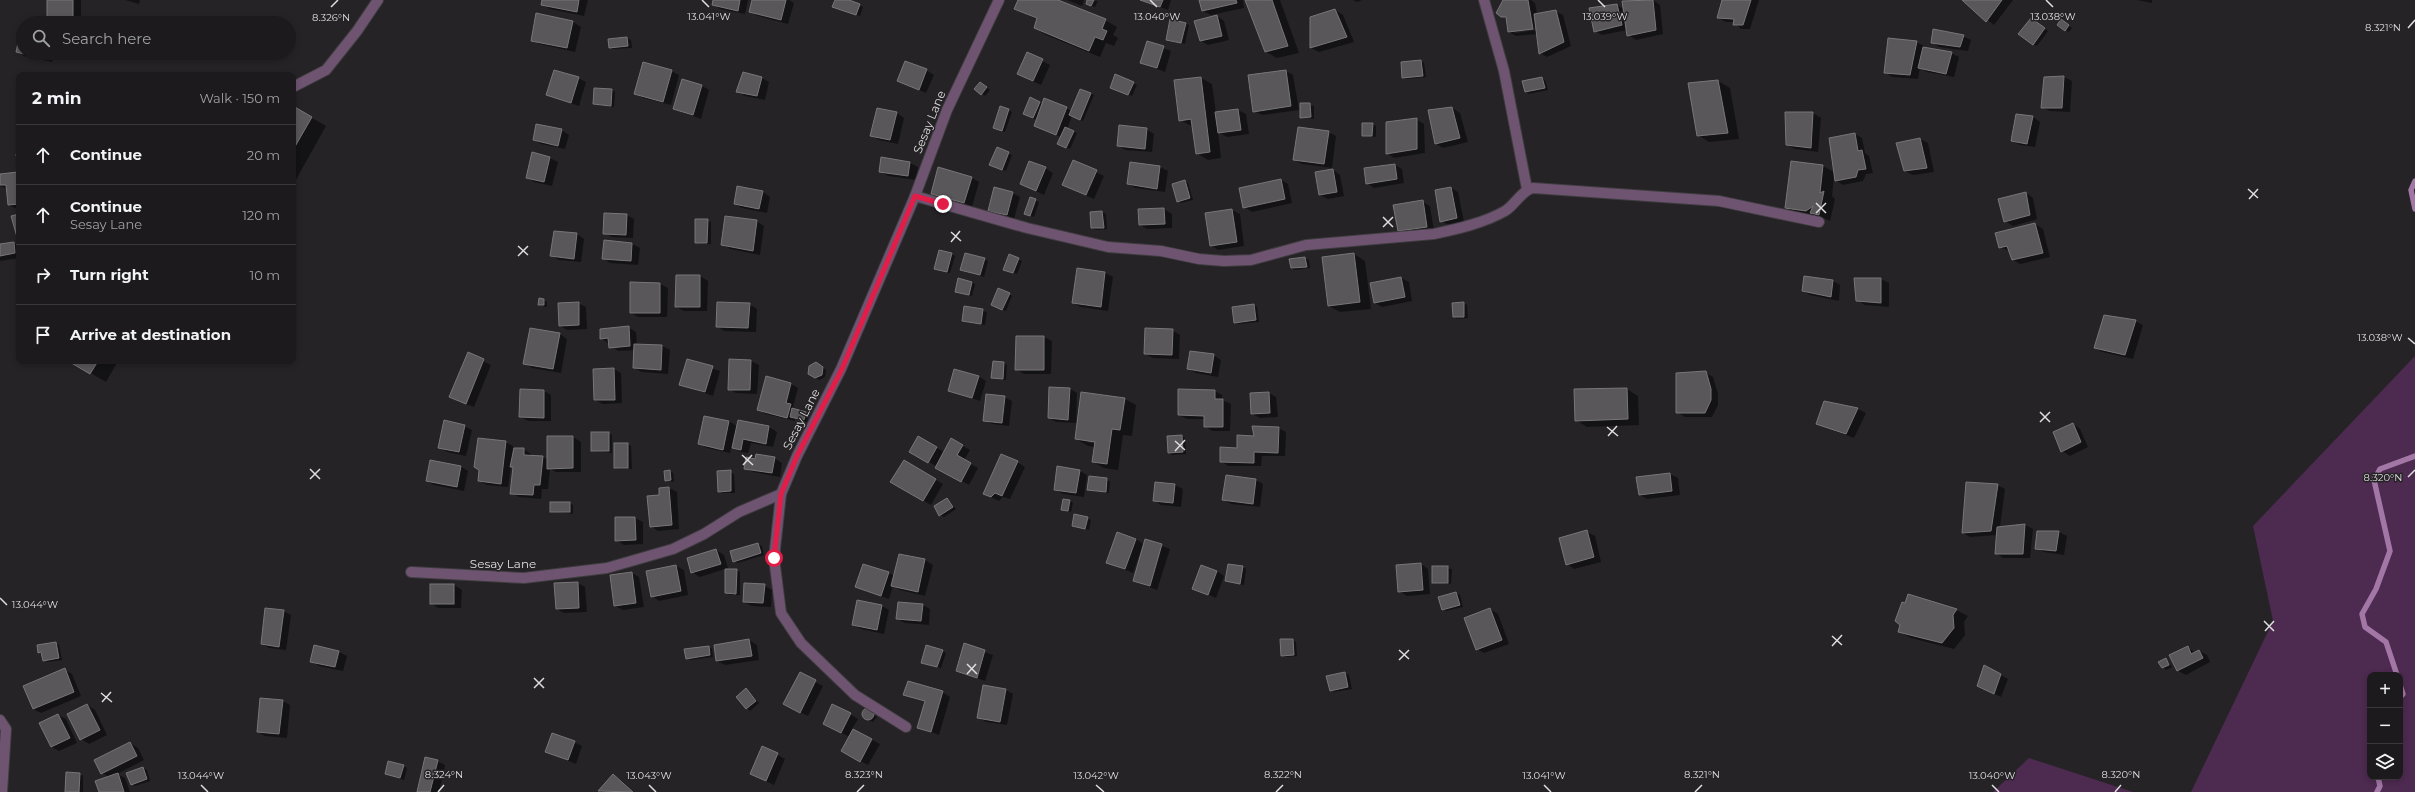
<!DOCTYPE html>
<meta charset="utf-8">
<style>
body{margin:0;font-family:Montserrat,sans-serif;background:#252325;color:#f1f3f6}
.controls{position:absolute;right:12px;bottom:12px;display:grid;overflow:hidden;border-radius:8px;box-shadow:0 2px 6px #0003}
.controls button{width:36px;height:36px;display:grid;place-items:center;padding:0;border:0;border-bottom:1px solid #3a383b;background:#1c1a1c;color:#f1f3f6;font:20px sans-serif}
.stop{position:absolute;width:12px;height:12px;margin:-9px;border:3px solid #e11d48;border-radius:50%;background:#fff}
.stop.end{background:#e11d48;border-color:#fff;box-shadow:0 1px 4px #0008}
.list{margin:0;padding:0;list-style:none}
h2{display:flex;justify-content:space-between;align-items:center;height:52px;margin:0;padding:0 16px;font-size:17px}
h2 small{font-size:13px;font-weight:400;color:#a0a1a3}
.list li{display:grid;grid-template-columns:26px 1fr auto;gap:12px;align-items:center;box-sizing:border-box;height:60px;padding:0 16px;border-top:1px solid #3a383b}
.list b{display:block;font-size:15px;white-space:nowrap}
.list p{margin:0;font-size:13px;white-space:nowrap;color:#a0a1a3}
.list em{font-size:13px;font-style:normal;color:#a0a1a3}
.icon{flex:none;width:22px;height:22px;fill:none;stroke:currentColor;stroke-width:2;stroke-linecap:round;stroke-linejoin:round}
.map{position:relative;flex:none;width:2415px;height:792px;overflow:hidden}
.search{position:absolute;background:#1c1a1c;box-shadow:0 2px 6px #0003;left:16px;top:16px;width:280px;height:44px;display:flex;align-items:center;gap:10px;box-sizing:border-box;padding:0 14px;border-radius:22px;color:#a0a1a3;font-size:15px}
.panel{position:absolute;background:#1c1a1c;box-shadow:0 2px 6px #0003;left:16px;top:72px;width:280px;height:292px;border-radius:8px}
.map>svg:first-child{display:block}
.green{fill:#4d2a50;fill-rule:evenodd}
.shadow{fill:#0007;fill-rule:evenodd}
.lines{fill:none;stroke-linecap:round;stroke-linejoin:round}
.stream{stroke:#a277a6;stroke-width:5.5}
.building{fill:#595759;stroke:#797679}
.street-casing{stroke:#3f3d40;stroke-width:12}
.street{stroke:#6f5471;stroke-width:10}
.route{stroke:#e11d48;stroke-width:5}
.ticks{fill:none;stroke:#dedddf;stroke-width:1.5}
.labels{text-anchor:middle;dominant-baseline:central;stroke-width:3;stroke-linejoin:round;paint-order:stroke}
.street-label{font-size:12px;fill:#dedddf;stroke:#252326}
.ticks-label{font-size:10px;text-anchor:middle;fill:#dedddf;stroke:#252326;stroke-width:3;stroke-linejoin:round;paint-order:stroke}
</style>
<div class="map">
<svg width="2415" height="792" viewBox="0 0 2415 792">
<rect width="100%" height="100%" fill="#252326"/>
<g class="green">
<path d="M 2415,356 L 2415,792 L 2191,792 L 2273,621 L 2253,526 ZM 2370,675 L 2400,675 L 2400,777 L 2370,777 Z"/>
<path d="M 2029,758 L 2133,792 L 1993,792 Z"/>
</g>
<g class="shadow">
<path d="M 48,0 L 81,0 L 81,22 L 55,22 L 48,17 Z"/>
<path d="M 125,0 L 140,0 L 139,4 Z"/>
<path d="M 543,0 L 588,0 L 584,16 L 550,9 L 542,4 Z"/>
<path d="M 714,0 L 748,0 L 745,14 L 720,9 L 713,4 Z"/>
<path d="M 754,0 L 789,0 L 794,3 L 788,24 L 758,16 L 750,12 Z"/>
<path d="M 836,0 L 846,0 L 863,7 L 860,16 L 837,8 Z"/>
<path d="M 1019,0 L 1056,0 L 1105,20 L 1117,27 L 1113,35 L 1118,38 L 1114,46 L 1106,43 L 1100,57 L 1046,35 L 1035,28 L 1038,20 L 1016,8 Z"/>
<path d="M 1067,0 L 1084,0 L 1082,6 Z"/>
<path d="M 1088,0 L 1098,1 L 1095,7 L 1090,5 Z"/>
<path d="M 1141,0 L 1171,0 L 1168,10 Z"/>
<path d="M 1200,0 L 1243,0 L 1244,8 L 1211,15 L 1203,11 Z"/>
<path d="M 1246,0 L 1280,0 L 1299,53 L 1277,58 L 1266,52 Z"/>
<path d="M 1353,0 L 1362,0 L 1357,2 Z"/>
<path d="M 1504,0 L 1531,0 L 1535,3 L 1537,14 L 1555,11 L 1563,15 L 1571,46 L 1547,57 L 1540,53 L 1537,34 L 1516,36 L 1509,32 L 1507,19 L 1497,12 ZM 1538,28 L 1538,30 L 1515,33 L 1515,30 Z"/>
<path d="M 1653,0 L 1660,5 L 1663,34 L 1636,40 L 1628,35 L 1627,30 L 1602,35 L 1595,31 L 1617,5 L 1624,9 Z"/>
<path d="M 1723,0 L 1759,0 L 1750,29 L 1741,29 L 1734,22 L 1726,22 L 1719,18 Z"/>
<path d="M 1963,0 L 2013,0 L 1994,25 Z"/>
<path d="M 2137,0 L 2152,0 L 2152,3 Z"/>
<path d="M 1335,10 L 1343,15 L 1354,42 L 1319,52 L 1311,48 Z"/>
<path d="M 537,15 L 573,22 L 581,27 L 575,52 L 539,44 L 532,40 Z"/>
<path d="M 1217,16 L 1224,21 L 1229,40 L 1208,45 L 1201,41 Z"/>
<path d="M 2034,21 L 2048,31 L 2037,46 L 2033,44 Z"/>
<path d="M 1185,23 L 1189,25 L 1185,44 L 1167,39 Z"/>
<path d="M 2065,23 L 2072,28 L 2069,32 L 2066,30 Z"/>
<path d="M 23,36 L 23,53 L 55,53 L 52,62 L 24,56 L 17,51 Z"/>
<path d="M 1963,36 L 1971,40 L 1968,51 L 1939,47 L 1932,42 Z"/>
<path d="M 627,38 L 631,40 L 632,48 L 613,49 L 610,47 L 609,40 Z"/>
<path d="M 1148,42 L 1171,51 L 1165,72 L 1142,63 Z"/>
<path d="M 1916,42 L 1924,46 L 1924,48 L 1951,53 L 1959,57 L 1954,77 L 1927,72 L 1920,68 L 1918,79 L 1892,77 L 1885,72 Z"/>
<path d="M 1028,54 L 1050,65 L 1041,85 L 1026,78 Z"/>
<path d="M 1421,61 L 1424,63 L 1426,77 L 1407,79 L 1403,77 Z"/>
<path d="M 926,70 L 934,75 L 926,93 L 898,81 Z"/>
<path d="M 671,71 L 679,75 L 671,105 L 643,98 L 635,93 Z"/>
<path d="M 1286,71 L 1293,75 L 1299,110 L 1262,115 L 1254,111 Z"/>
<path d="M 2064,77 L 2072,81 L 2070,112 L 2050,111 L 2042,107 L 2044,78 Z"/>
<path d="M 578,78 L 586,82 L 579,106 L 547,95 Z"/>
<path d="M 762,78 L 769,82 L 765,100 L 745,96 L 738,92 Z"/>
<path d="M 1201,78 L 1212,84 L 1216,113 L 1238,110 L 1246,114 L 1249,134 L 1227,137 L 1218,132 L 1221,158 L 1208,160 L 1197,153 L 1193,127 L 1180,120 Z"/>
<path d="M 1541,78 L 1545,80 L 1548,90 L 1529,94 L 1526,92 Z"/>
<path d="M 1718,81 L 1730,88 L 1739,139 L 1709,142 L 1698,135 Z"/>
<path d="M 1133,83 L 1137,85 L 1132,96 L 1114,89 Z"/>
<path d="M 984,85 L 990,90 L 985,96 L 975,89 Z"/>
<path d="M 702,86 L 709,90 L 701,119 L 674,109 Z"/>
<path d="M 612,90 L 615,92 L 614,107 L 594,104 Z"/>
<path d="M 1090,93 L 1094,95 L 1083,121 L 1072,116 L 1067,129 L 1077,133 L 1070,149 L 1062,146 L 1061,137 L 1035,126 L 1037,120 L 1028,116 L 1031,99 L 1043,104 L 1066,108 L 1072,111 Z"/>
<path d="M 1301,104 L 1314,106 L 1314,119 L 1301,117 Z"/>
<path d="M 293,107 L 326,126 L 293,185 Z"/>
<path d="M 1001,107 L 1012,112 L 1005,132 L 994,128 Z"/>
<path d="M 1452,108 L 1460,113 L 1468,142 L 1443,148 L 1436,144 Z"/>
<path d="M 897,113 L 904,118 L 898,144 L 879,140 L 871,135 Z"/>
<path d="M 1786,113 L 1813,113 L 1821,118 L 1818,152 L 1795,149 L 1787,145 Z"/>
<path d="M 2016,115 L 2033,117 L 2040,122 L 2035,147 L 2020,145 L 2012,141 Z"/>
<path d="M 1416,119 L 1424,124 L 1425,153 L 1394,158 L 1387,153 Z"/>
<path d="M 1373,124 L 1376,126 L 1376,137 L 1363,135 Z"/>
<path d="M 1146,129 L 1154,134 L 1152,152 L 1125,150 L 1118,145 Z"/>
<path d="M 561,130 L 569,135 L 565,149 L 541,144 L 534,140 Z"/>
<path d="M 1328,132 L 1336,136 L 1332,168 L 1302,164 L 1294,160 Z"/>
<path d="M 1855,134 L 1862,138 L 1865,153 L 1869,156 L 1873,173 L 1866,174 L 1863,181 L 1843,185 L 1835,180 L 1834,176 L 1832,196 L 1835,199 L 1830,221 L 1819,216 L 1797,215 L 1786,208 L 1792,163 L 1823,166 L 1834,172 Z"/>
<path d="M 1920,139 L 1928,143 L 1934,172 L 1913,175 L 1905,171 L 1897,144 Z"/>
<path d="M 997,148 L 1012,155 L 1006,171 L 994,166 Z"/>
<path d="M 533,153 L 550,158 L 558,162 L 552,186 L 534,182 L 527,177 Z"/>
<path d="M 882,158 L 910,163 L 918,167 L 916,180 L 888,176 L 880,171 Z"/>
<path d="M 1073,162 L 1104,176 L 1094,199 L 1064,185 Z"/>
<path d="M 1131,163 L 1160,167 L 1168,171 L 1165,192 L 1135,188 L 1128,184 Z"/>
<path d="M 1395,165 L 1402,169 L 1404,183 L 1374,188 L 1367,183 Z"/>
<path d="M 1045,168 L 1053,173 L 1044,195 L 1021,184 Z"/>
<path d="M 1333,170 L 1340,175 L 1344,196 L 1328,199 L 1320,195 Z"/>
<path d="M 17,173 L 19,209 L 17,209 L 9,205 L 7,189 L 0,186 L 0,175 Z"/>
<path d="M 972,178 L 979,182 L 972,207 L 932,193 Z"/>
<path d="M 1281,180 L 1288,184 L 1292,203 L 1252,212 L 1244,207 Z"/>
<path d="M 1185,181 L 1188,183 L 1193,200 L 1181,203 L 1178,201 Z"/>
<path d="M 1451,188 L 1458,192 L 1464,222 L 1449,225 L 1441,221 Z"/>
<path d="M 763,192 L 770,197 L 767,213 L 742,208 L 735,204 Z"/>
<path d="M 1012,193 L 1020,197 L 1014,219 L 989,210 Z"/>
<path d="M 2026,193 L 2033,198 L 2037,219 L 2013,226 L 2005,221 Z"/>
<path d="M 1035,200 L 1039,202 L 1034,217 L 1029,215 Z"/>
<path d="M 1423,202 L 1430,206 L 1434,231 L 1406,235 L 1399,231 Z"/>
<path d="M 1164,209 L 1172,214 L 1172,228 L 1147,229 L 1140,225 Z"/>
<path d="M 1232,210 L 1240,214 L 1244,246 L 1218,250 L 1211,245 L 1206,214 Z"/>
<path d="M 1102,212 L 1106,214 L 1107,229 L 1096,230 L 1092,228 L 1091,213 Z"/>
<path d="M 627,215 L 634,219 L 633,238 L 612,237 L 604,233 Z"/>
<path d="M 707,220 L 711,222 L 711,244 L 699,244 L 696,242 Z"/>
<path d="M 756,221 L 764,226 L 760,255 L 730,249 L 722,244 Z"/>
<path d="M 2035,224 L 2043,229 L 2050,257 L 2020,264 L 2013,260 L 2010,251 L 1999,247 Z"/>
<path d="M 577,234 L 584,239 L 581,262 L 559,260 L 551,255 Z"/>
<path d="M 14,243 L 19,246 L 19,258 L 0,261 L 0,245 Z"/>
<path d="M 632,244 L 640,248 L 638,265 L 610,263 L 603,258 Z"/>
<path d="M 951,254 L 955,256 L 950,273 L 939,270 Z"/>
<path d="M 1354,254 L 1365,261 L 1371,309 L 1340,312 L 1329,306 Z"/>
<path d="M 1305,258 L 1309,260 L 1310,268 L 1295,270 L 1291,268 L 1290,260 Z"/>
<path d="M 984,259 L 988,261 L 984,277 L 961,269 Z"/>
<path d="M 1018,259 L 1022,261 L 1017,274 L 1008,271 Z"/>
<path d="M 1077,269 L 1105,273 L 1113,277 L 1108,311 L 1081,307 L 1073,303 Z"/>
<path d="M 677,276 L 700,276 L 708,281 L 707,311 L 684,311 L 676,307 Z"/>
<path d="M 1401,278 L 1409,282 L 1412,301 L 1382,307 L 1375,303 Z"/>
<path d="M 1855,279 L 1881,279 L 1889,283 L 1889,307 L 1865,305 L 1857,300 Z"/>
<path d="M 1833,281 L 1840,285 L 1839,301 L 1810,295 L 1803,291 Z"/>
<path d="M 971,282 L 975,284 L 972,296 L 956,291 Z"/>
<path d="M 631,283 L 660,284 L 668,288 L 667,317 L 638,317 L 631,313 Z"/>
<path d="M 1009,294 L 1012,296 L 1006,311 L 996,307 Z"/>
<path d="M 544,300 L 547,302 L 547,307 L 539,305 Z"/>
<path d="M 578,303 L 586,307 L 587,329 L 567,330 L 560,326 Z"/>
<path d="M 1464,303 L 1467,305 L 1468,318 L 1457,319 L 1454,317 Z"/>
<path d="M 749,304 L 757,309 L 756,332 L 724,331 L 717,326 Z"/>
<path d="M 1254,305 L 1257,307 L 1259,322 L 1238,324 L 1235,322 Z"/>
<path d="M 965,307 L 987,312 L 985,325 L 963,321 Z"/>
<path d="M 2135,321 L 2143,325 L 2133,359 L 2102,352 L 2095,348 Z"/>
<path d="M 628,327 L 636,332 L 637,345 L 662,346 L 670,350 L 668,374 L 642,372 L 634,368 L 635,350 L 618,351 L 601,338 Z"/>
<path d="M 1172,330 L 1180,335 L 1179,359 L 1153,358 L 1145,354 Z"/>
<path d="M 560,334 L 567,339 L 561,373 L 532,368 L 525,363 Z"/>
<path d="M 1017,337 L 1044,337 L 1052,341 L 1051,374 L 1024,374 L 1016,369 Z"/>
<path d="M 468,354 L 491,365 L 474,407 L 458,401 Z"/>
<path d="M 1213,355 L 1221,360 L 1218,377 L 1196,373 L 1188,369 Z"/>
<path d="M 687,360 L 720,371 L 713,396 L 680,384 Z"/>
<path d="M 730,360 L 751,361 L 759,365 L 757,394 L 736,393 L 729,389 Z"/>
<path d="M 70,361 L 118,361 L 106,382 Z"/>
<path d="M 1004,363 L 1007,365 L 1006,380 L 992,377 Z"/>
<path d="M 820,365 L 826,370 L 825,377 L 819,380 L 815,377 Z"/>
<path d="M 614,369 L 621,373 L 622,403 L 603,404 L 595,400 Z"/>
<path d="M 1706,373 L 1713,377 L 1718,394 L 1718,405 L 1712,417 L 1685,417 L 1677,412 Z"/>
<path d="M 978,376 L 986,381 L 980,401 L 949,390 Z"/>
<path d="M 791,384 L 798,388 L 793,407 L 809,415 L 807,422 L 795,419 L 795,421 L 766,414 L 758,410 Z"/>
<path d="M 1070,389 L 1077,393 L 1076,423 L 1056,422 L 1049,418 Z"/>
<path d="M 1627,389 L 1638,396 L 1639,425 L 1587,427 L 1576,420 Z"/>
<path d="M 544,391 L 551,395 L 551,421 L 528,421 L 520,416 Z"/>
<path d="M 1215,391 L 1222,395 L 1222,400 L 1231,404 L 1230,431 L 1212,431 L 1205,426 L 1205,419 L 1187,419 L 1179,415 Z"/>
<path d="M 1269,393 L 1276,397 L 1278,417 L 1260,418 L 1252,414 Z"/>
<path d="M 1004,397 L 1012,401 L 1009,426 L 992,424 L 984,420 Z"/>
<path d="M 1125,399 L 1136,405 L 1132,436 L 1123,435 L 1118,470 L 1104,468 L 1093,462 L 1095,447 L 1088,446 L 1076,439 ZM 1087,440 L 1100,442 L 1100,444 L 1087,442 Z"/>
<path d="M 1824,402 L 1858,409 L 1866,413 L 1854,438 L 1817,424 Z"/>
<path d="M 729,421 L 738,427 L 739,421 L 769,427 L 777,432 L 773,447 L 751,443 L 748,453 L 741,452 L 734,448 L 736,435 L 734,435 L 730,453 L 707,448 L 699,444 Z"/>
<path d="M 2073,424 L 2080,429 L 2088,447 L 2070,456 L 2062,451 Z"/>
<path d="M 464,426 L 472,430 L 466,456 L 447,452 L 439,447 Z"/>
<path d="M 1278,428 L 1286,432 L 1285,456 L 1262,456 L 1261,466 L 1228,466 L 1221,461 L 1256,437 Z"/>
<path d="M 608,433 L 612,435 L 612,453 L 592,451 Z"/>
<path d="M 1182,436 L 1185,438 L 1186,454 L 1172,455 L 1169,453 Z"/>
<path d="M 548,437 L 573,437 L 581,442 L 581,472 L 556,472 L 550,469 L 548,489 L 542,489 L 541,499 L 519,497 L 512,493 L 513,468 L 511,466 L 508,487 L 487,485 L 479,481 L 505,442 L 513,446 L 512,458 L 524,449 L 531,454 L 531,456 L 543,457 L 548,460 Z"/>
<path d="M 918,437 L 944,452 L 951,439 L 970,450 L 964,460 L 978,468 L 969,485 L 910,451 Z"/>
<path d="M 628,444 L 631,446 L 632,469 L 619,469 L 615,467 Z"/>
<path d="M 774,458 L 782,463 L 780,477 L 753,472 L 745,468 L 756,460 Z"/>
<path d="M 904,461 L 943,484 L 931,505 L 892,482 Z"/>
<path d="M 1017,462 L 1025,467 L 1010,499 L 1003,497 L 999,501 L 984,494 Z"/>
<path d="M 460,466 L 468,471 L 464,491 L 434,485 L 427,481 Z"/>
<path d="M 670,471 L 673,473 L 674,482 L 666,480 Z"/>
<path d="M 1080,471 L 1087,475 L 1084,497 L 1063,494 L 1055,489 Z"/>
<path d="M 730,472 L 734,474 L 735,493 L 722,493 L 719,491 Z"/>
<path d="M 1670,474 L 1678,478 L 1680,495 L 1647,499 L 1640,495 L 1638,478 Z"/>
<path d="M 1090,477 L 1110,481 L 1109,493 L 1088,490 Z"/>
<path d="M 1256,480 L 1263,484 L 1260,507 L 1231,504 L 1224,500 Z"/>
<path d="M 1156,483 L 1175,485 L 1183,489 L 1181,507 L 1161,505 L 1154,500 Z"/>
<path d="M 1997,485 L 2005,489 L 2000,527 L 2025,525 L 2033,529 L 2030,558 L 2003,558 L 1996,553 L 1997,535 L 1970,537 L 1963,533 Z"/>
<path d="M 669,488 L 677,492 L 679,529 L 658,531 L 651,526 L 661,496 Z"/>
<path d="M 947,499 L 956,509 L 944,517 L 940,515 Z"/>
<path d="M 1070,501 L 1073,503 L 1071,512 L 1062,509 Z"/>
<path d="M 570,503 L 573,505 L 573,514 L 551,511 Z"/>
<path d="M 1075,515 L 1091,520 L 1089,530 L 1073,525 Z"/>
<path d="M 616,518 L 635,518 L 643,522 L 643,544 L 624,545 L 616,540 Z"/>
<path d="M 1587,532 L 1595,536 L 1601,562 L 1574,569 L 1567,564 Z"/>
<path d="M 2038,532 L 2059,532 L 2067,536 L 2064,555 L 2044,552 L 2036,548 Z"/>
<path d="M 1136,539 L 1143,544 L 1133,573 L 1107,562 Z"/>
<path d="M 1146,540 L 1170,549 L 1157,590 L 1134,581 Z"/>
<path d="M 758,544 L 762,546 L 764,555 L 738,563 L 734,561 Z"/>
<path d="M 716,550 L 724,555 L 728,568 L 700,577 L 692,572 Z"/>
<path d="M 900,555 L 925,560 L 933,565 L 925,596 L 900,590 L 893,586 L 889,599 L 856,587 L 889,573 L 895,576 Z"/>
<path d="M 1421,564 L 1428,569 L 1430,594 L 1407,596 L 1399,591 Z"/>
<path d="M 676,566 L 684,570 L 688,595 L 659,601 L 652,596 Z"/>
<path d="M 1243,567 L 1246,569 L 1244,585 L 1226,581 Z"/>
<path d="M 1433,567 L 1452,569 L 1451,584 L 1433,582 Z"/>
<path d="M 736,570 L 740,572 L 740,595 L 730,595 L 726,593 Z"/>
<path d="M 1217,571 L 1224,576 L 1216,598 L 1194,588 Z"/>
<path d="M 632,573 L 639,577 L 644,607 L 623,610 L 615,606 Z"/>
<path d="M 578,583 L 585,587 L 587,612 L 564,613 L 557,609 Z"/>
<path d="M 454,585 L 462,590 L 461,608 L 438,608 L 431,603 Z"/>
<path d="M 764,585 L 772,590 L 771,607 L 752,606 L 744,602 Z"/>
<path d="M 1456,593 L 1460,595 L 1463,607 L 1446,611 L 1442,609 L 1439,598 Z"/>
<path d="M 858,601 L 882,606 L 889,610 L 884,634 L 861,629 L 853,625 Z"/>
<path d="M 923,605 L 930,609 L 929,625 L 905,623 L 897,619 Z"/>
<path d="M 1490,609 L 1498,614 L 1509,644 L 1484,653 L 1477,649 Z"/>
<path d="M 1956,610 L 1968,616 L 1964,622 L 1965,635 L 1954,649 L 1911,638 L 1899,632 Z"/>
<path d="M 283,611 L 291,615 L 286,650 L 269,648 L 262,644 Z"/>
<path d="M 749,640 L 757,645 L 759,660 L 725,665 L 717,661 Z"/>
<path d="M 1293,640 L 1296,642 L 1297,656 L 1286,657 L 1282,655 Z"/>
<path d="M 56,643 L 59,645 L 62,660 L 47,662 L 39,652 Z"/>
<path d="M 965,645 L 993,655 L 985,681 L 957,671 Z"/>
<path d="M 315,646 L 339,652 L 347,656 L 343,671 L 319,666 L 311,661 Z"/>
<path d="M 709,647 L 712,649 L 713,657 L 690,660 L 687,658 Z"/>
<path d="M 2187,647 L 2196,653 L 2199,651 L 2207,655 L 2210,662 L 2186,675 L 2178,671 L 2170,656 Z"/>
<path d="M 942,651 L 946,653 L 941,668 L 926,664 Z"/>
<path d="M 2166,659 L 2172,667 L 2166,670 L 2160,662 Z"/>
<path d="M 1985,666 L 2008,679 L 2001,697 L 1986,690 Z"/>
<path d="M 65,670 L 72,674 L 81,696 L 41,713 L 33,709 Z"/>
<path d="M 1345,673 L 1349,675 L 1352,689 L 1334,692 L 1330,690 Z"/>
<path d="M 800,674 L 823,686 L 808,716 L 792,708 Z"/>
<path d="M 746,689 L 759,703 L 750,711 L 737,697 Z"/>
<path d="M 1006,690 L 1013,694 L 1007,725 L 986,722 L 978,717 Z"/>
<path d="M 942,692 L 950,697 L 939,735 L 918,727 L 926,702 L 904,694 Z"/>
<path d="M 283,701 L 290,705 L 287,738 L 265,736 L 258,732 Z"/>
<path d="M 87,705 L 95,710 L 107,735 L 89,744 L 81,739 Z"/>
<path d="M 869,710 L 877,717 L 873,722 L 866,719 L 863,713 Z"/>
<path d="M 850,714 L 858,719 L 852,729 L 880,744 L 868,765 L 842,751 L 850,737 L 831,728 Z"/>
<path d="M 58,715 L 66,719 L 77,743 L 59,751 L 52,747 Z"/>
<path d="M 574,742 L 582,746 L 576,764 L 547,752 Z"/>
<path d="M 130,743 L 138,748 L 144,760 L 117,774 L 125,778 L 130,792 L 100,792 L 109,777 L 102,773 Z"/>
<path d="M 763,747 L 785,759 L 774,785 L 751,774 Z"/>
<path d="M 437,761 L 445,765 L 439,792 L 418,792 Z"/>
<path d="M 404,766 L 407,768 L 404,780 L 386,774 Z"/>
<path d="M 143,768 L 147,770 L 150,781 L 135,786 L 131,784 Z"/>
<path d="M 79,774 L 83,776 L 83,792 L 66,792 Z"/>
<path d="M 614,775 L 621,780 L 634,792 L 601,792 L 600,790 Z"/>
</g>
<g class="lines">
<g class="stream">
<path d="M 2415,181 L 2411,190 L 2415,209"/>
<path d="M 2397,675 L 2386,642 L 2365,627 L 2362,614 L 2376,589 L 2390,551 L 2374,480 L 2380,469 L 2415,456"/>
<path d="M 2400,685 L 2403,694 L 2400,697"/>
<path d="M 2370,737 L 2370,743"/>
<path d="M 2377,792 L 2380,786 L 2378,777"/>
</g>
</g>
<g class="building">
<rect x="47" y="0" width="26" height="18"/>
<path d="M 542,0 L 579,0 L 577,12 L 541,5 Z"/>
<path d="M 713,0 L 740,0 L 738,11 L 712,5 Z"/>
<path d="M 752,0 L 786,0 L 781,20 L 749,12 Z"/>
<path d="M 835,0 L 849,0 L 860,4 L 856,15 L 832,7 Z"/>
<path d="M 1018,0 L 1058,0 L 1106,19 L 1102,29 L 1107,31 L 1103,40 L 1095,37 L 1089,51 L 1034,28 L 1037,18 L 1014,9 Z"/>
<path d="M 1087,0 L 1094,0 L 1091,6 L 1086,4 Z"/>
<path d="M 1140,0 L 1163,0 L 1160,7 Z"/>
<path d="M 1199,0 L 1236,0 L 1237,3 L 1202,11 Z"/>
<path d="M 1245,0 L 1272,0 L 1288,46 L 1265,52 Z"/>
<path d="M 1503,0 L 1528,0 L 1533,29 L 1508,32 L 1506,17 L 1501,17 L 1496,13 Z"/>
<path d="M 1653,0 L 1656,30 L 1627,36 L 1622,1 Z"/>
<path d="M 1722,0 L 1751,0 L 1743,25 L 1733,25 L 1734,19 L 1717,18 Z"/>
<path d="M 1962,0 L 2002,0 L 1986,22 Z"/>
<path d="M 1617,4 L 1622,25 L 1594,32 L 1589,8 Z"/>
<path d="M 1335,9 L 1347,37 L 1310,48 L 1310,17 Z"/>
<path d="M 1556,10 L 1564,42 L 1539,54 L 1534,14 Z"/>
<path d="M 536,13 L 573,21 L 567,48 L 531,41 Z"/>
<path d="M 1217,15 L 1222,36 L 1200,41 L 1194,21 Z"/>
<path d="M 2031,18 L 2045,28 L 2033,45 L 2018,34 Z"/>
<path d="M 1170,19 L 1186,23 L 1181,43 L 1166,40 Z"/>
<path d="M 2061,19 L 2069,25 L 2065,31 L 2057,25 Z"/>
<path d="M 1933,29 L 1964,35 L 1960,47 L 1931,43 Z"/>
<path d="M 20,34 L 23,35 L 23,53 L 46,53 L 45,59 L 16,52 Z"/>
<path d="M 627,37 L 628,46 L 609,48 L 608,39 Z"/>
<path d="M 1888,38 L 1917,41 L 1910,75 L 1884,73 Z"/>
<path d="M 1147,41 L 1164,46 L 1157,68 L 1140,63 Z"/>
<path d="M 1923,47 L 1952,52 L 1946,74 L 1918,68 Z"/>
<path d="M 1027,52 L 1043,59 L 1033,81 L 1017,74 Z"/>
<path d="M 1421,60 L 1423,76 L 1402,78 L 1401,62 Z"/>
<path d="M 905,61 L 927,69 L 919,90 L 897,81 Z"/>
<path d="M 643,62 L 672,70 L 663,102 L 634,94 Z"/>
<path d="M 554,70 L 579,77 L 571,103 L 546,95 Z"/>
<path d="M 1286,70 L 1291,106 L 1253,112 L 1248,75 Z"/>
<path d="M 743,72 L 762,77 L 757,96 L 736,92 Z"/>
<path d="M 1115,74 L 1134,82 L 1128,95 L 1110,88 Z"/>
<path d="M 2064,76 L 2062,108 L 2041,108 L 2044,77 Z"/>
<path d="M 1201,77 L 1210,152 L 1196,154 L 1191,119 L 1179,121 L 1174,80 Z"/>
<path d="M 1542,77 L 1545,88 L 1525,92 L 1522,81 Z"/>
<path d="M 682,79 L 702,85 L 693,115 L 673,109 Z"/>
<path d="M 1718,80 L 1728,133 L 1697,136 L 1688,83 Z"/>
<path d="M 18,82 L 19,82 L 19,93 L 17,93 Z"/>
<path d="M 980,82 L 987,87 L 981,95 L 974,89 Z"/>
<path d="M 594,88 L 612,89 L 611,106 L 593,104 Z"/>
<path d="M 1080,89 L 1091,93 L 1080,120 L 1069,115 Z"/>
<path d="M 1030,97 L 1040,102 L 1033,118 L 1023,114 Z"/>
<path d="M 1044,98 L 1067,107 L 1056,135 L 1034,126 Z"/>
<path d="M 1300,103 L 1310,103 L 1311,117 L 1300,118 Z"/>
<path d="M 293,106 L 312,117 L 293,150 Z"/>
<path d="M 1000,106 L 1009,109 L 1002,131 L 993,128 Z"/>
<path d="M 1452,107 L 1460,138 L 1435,144 L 1428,110 Z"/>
<path d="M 877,108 L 897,112 L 890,140 L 870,136 Z"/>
<path d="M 1238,109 L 1241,130 L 1218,133 L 1215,112 Z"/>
<path d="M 1785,112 L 1813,112 L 1811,148 L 1786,145 Z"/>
<path d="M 2016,114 L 2033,116 L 2027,144 L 2011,141 Z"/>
<path d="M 1417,118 L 1417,149 L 1386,154 L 1386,122 Z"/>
<path d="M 1362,123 L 1373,123 L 1372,136 L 1362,136 Z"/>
<path d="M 536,124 L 562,129 L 558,146 L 533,140 Z"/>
<path d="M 1119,125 L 1147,128 L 1145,149 L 1117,146 Z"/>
<path d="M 1065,127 L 1074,131 L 1066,148 L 1057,144 Z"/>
<path d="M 1298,127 L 1329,131 L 1324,164 L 1293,160 Z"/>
<path d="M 1855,133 L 1858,151 L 1862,150 L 1866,169 L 1858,170 L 1856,177 L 1835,181 L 1829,138 Z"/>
<path d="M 19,137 L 19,157 L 16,156 Z"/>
<path d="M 1920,138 L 1927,168 L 1904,171 L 1896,143 Z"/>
<path d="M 997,147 L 1009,152 L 1002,170 L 989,165 Z"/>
<path d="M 532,152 L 550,157 L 544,182 L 526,178 Z"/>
<path d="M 881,157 L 910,162 L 908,176 L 879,172 Z"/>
<path d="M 1073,160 L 1097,170 L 1086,195 L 1062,185 Z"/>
<path d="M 1029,161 L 1046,167 L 1036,191 L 1020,184 Z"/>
<path d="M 1791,161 L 1823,165 L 1820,193 L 1824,191 L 1819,215 L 1810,213 L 1813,206 L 1806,211 L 1785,208 Z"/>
<path d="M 1130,162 L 1160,166 L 1157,189 L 1127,184 Z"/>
<path d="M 1395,164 L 1397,179 L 1366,184 L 1364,168 Z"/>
<path d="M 938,167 L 972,177 L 964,203 L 931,194 Z"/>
<path d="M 1333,169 L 1337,192 L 1319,195 L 1315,172 Z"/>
<path d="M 18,172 L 19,204 L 8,205 L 6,185 L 0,185 L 0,174 Z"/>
<path d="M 1281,179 L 1285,199 L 1243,208 L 1239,188 Z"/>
<path d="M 1185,180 L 1190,198 L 1177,202 L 1172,184 Z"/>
<path d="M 737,186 L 763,191 L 759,209 L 734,204 Z"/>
<path d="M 994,187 L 1013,192 L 1007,215 L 988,211 Z"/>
<path d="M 1451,187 L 1457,218 L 1440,222 L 1435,190 Z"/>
<path d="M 2026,192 L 2030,215 L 2004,222 L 1998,199 Z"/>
<path d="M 1030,197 L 1036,199 L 1030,216 L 1024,214 Z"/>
<path d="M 1423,200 L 1427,227 L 1398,231 L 1393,205 Z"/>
<path d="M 1164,208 L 1165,224 L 1139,225 L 1138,209 Z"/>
<path d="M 1232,209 L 1237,242 L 1210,246 L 1205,213 Z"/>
<path d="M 1102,211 L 1104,228 L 1091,228 L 1090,212 Z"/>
<path d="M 604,213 L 627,214 L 626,235 L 603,234 Z"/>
<path d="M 19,214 L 19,244 L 11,216 Z"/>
<path d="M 725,216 L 757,220 L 753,251 L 721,245 Z"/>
<path d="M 695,219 L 708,219 L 707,243 L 695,243 Z"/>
<path d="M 2035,223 L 2043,253 L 2012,260 L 2007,246 L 1999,248 L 1995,233 Z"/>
<path d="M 554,231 L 577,233 L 574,259 L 550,256 Z"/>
<path d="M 604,240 L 632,243 L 631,261 L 602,259 Z"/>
<path d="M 14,242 L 15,253 L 0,256 L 0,244 Z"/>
<path d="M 939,250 L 952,253 L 947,272 L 934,269 Z"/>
<path d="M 965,253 L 985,258 L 980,275 L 960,270 Z"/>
<path d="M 1354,253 L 1360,302 L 1328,306 L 1322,257 Z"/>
<path d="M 1009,254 L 1019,258 L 1013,273 L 1003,270 Z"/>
<path d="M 1305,257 L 1307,267 L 1291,268 L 1289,259 Z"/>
<path d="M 1077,268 L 1105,272 L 1101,307 L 1072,303 Z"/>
<path d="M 676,275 L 700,275 L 700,307 L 675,307 Z"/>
<path d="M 1804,276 L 1833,280 L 1831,297 L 1802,291 Z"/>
<path d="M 1401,277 L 1405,297 L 1374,303 L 1370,283 Z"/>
<path d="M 958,278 L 972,282 L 969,295 L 955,292 Z"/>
<path d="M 1854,278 L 1881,278 L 1881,303 L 1856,301 Z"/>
<path d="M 630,282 L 660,283 L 660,313 L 630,313 Z"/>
<path d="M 998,288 L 1010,293 L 1002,310 L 991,305 Z"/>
<path d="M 539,298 L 544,299 L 544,305 L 538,305 Z"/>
<path d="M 579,302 L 579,325 L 559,326 L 558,303 Z"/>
<path d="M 717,302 L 750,303 L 748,328 L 716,327 Z"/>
<path d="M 1464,302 L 1464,317 L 1453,317 L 1452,303 Z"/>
<path d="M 1254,304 L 1256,320 L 1234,323 L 1232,307 Z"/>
<path d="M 964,306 L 983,309 L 981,324 L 962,321 Z"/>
<path d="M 2104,315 L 2136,320 L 2125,355 L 2094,348 Z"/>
<path d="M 629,326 L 630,346 L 609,348 L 608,338 L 600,339 L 600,329 Z"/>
<path d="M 530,328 L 560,333 L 553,369 L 523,364 Z"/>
<path d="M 1145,328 L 1173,329 L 1172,355 L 1144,354 Z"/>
<path d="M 1016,336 L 1044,336 L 1044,370 L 1015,370 Z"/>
<path d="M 634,344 L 662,345 L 661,370 L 633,368 Z"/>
<path d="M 1190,351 L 1214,354 L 1211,373 L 1187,369 Z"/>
<path d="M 468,352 L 484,359 L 466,404 L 449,397 Z"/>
<path d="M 687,359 L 713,366 L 705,392 L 679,385 Z"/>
<path d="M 729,359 L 751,360 L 750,390 L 728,390 Z"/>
<path d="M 68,361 L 98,361 L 90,374 Z"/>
<path d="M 993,361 L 1004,362 L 1003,379 L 991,378 Z"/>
<path d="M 816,362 L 823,367 L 822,375 L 815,378 L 808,374 L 809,366 Z"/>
<path d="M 614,368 L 615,400 L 594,400 L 593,369 Z"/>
<path d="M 954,369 L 979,376 L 972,398 L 948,391 Z"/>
<path d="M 1706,371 L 1711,389 L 1711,400 L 1705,413 L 1676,413 L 1676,373 Z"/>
<path d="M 766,376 L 791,383 L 786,403 L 791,404 L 787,418 L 757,410 Z"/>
<path d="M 1049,387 L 1070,388 L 1068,420 L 1048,418 Z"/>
<path d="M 1627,388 L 1628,419 L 1575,421 L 1574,389 Z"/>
<path d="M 520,389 L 544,390 L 544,418 L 519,417 Z"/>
<path d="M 1178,389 L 1215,390 L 1215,399 L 1223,399 L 1223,427 L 1204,427 L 1204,416 L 1178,415 Z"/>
<path d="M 1081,392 L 1125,398 L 1120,430 L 1112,429 L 1107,464 L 1092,462 L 1095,442 L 1075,439 Z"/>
<path d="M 1269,392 L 1270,413 L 1251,414 L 1250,393 Z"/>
<path d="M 986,394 L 1005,396 L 1002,423 L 983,421 Z"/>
<path d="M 1824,401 L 1858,408 L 1846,434 L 1816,424 Z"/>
<path d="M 792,408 L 806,412 L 804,420 L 790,417 Z"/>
<path d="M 704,416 L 729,421 L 723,450 L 698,444 Z"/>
<path d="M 444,420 L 465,425 L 459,452 L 438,448 Z"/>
<path d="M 738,420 L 769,426 L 766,444 L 743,439 L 741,450 L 732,448 Z"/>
<path d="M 2073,423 L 2081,442 L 2061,452 L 2053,432 Z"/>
<path d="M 1252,426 L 1279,427 L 1278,453 L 1254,452 L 1254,463 L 1220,462 L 1220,447 L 1237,448 L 1237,435 L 1254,436 Z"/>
<rect x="591" y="432" width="18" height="19"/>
<path d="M 1182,435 L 1183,452 L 1168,453 L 1167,436 Z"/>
<path d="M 547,436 L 573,436 L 573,468 L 547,469 Z"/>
<path d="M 918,436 L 937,447 L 928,463 L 909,452 Z"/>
<path d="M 478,438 L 506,441 L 501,484 L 478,481 L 479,470 L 474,467 Z"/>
<path d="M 951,438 L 963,445 L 957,455 L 971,463 L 961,482 L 935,468 Z"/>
<rect x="614" y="443" width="14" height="25"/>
<path d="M 514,448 L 524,448 L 524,455 L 543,456 L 540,485 L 534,485 L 533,495 L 510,494 L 513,467 L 510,467 Z"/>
<path d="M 756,454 L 775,457 L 772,473 L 744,469 L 746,457 L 755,459 Z"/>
<path d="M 1001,454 L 1018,461 L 1002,496 L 995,493 L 991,497 L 983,494 Z"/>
<path d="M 430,460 L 461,466 L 457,487 L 426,481 Z"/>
<path d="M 904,460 L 936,479 L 923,501 L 890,482 Z"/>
<path d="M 1057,466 L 1080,470 L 1076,493 L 1054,490 Z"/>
<path d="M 670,470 L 671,480 L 665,481 L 664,471 Z"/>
<path d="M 731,470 L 731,491 L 718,492 L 717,471 Z"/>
<path d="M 1670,473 L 1672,491 L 1639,495 L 1636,477 Z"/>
<path d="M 1226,475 L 1256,479 L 1253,504 L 1222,500 Z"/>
<path d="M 1089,476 L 1107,478 L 1106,492 L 1087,490 Z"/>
<path d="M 1155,482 L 1175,484 L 1173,503 L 1153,501 Z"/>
<path d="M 1966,482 L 1998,484 L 1991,531 L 1962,533 Z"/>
<path d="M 669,487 L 672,525 L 650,527 L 647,496 L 659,495 L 659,488 Z"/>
<path d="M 947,498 L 953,507 L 939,516 L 934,506 Z"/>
<path d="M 1063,499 L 1070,500 L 1068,511 L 1061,510 Z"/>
<rect x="550" y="502" width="20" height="10"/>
<path d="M 1074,514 L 1088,517 L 1085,529 L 1072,526 Z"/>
<path d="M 615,517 L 635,517 L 636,540 L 615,541 Z"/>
<path d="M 2025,524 L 2023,554 L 1995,554 L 1997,527 Z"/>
<path d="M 1587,530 L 1594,557 L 1566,565 L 1559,538 Z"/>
<path d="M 2037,531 L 2059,531 L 2056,551 L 2035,549 Z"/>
<path d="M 1117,532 L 1136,539 L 1125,569 L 1106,563 Z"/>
<path d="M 1145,539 L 1162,544 L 1150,586 L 1133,581 Z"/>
<path d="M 758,543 L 761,553 L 733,562 L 730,551 Z"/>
<path d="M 716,549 L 721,564 L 691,573 L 687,558 Z"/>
<path d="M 899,554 L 925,559 L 918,592 L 891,586 Z"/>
<path d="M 1421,563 L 1423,590 L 1398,592 L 1396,565 Z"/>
<path d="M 863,564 L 889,572 L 881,596 L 855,587 Z"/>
<path d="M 1228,564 L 1243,566 L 1240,584 L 1225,581 Z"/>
<path d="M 676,565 L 681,591 L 651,597 L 646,571 Z"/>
<path d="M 1201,565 L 1217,571 L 1208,595 L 1192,589 Z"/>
<rect x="1432" y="566" width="16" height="17"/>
<path d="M 725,569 L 737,569 L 736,594 L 725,593 Z"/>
<path d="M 632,572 L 636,603 L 614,606 L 610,575 Z"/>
<path d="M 578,582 L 579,608 L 556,609 L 554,583 Z"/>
<path d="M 744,583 L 765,584 L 763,603 L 743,602 Z"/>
<rect x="430" y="584" width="24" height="20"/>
<path d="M 1456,592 L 1460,605 L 1442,610 L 1438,597 Z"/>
<path d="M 1908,594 L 1957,609 L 1953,615 L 1954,628 L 1942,643 L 1898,632 L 1900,625 L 1895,621 L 1902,602 L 1905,603 Z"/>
<path d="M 857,600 L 882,605 L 877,630 L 852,625 Z"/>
<path d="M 898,602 L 923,604 L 921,621 L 896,619 Z"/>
<path d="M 265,608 L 284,610 L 279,647 L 261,644 Z"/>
<path d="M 1490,608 L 1502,640 L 1476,650 L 1464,618 Z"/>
<path d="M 749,639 L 752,656 L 716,661 L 714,645 Z"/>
<path d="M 1280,639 L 1293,639 L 1294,655 L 1281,656 Z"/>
<path d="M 56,642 L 59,658 L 43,661 L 41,652 L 38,653 L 37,645 Z"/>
<path d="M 964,643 L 985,650 L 977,678 L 956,671 Z"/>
<path d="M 314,645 L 339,651 L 335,667 L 310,662 Z"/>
<path d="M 926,645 L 943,650 L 937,667 L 921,663 Z"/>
<path d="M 709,646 L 710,655 L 686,659 L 684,649 Z"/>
<path d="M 2188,646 L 2191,654 L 2199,650 L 2203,658 L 2177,671 L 2169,655 Z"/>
<path d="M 2166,658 L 2169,665 L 2162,668 L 2158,662 Z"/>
<path d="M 1984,665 L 2001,674 L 1994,694 L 1977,686 Z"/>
<path d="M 65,668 L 74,692 L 33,709 L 23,686 Z"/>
<path d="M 800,672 L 816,680 L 800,713 L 783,704 Z"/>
<path d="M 1345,672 L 1348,687 L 1330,691 L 1326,676 Z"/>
<path d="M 908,681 L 943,691 L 931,732 L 917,728 L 925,701 L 903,695 Z"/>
<path d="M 983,685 L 1006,689 L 1000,722 L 977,718 Z"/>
<path d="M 746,688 L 756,701 L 746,709 L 736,697 Z"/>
<path d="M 260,698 L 283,700 L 279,734 L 257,732 Z"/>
<path d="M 87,704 L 100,730 L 80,740 L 67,714 Z"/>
<path d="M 832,704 L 851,713 L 841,733 L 823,724 Z"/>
<circle cx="868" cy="714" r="6"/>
<path d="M 58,714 L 70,738 L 51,747 L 39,723 Z"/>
<path d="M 853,729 L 872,739 L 860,762 L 841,751 Z"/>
<path d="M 552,733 L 575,741 L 568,760 L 545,752 Z"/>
<path d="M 130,742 L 137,756 L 101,774 L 94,760 Z"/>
<path d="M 762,746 L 778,753 L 766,781 L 750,774 Z"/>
<path d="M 425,757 L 438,760 L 430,792 L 417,792 Z"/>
<path d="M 388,761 L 404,765 L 400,778 L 385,774 Z"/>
<path d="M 143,767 L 147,779 L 131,785 L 126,773 Z"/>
<path d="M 66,772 L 80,773 L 79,792 L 65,792 Z"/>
<path d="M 118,773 L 124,792 L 99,792 L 95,781 Z"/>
<path d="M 613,774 L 633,792 L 598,791 Z"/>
</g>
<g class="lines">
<defs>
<g id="street">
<path d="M 1484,0 L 1504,71 L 1527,189"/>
<path d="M 293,87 L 326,70 L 357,31 L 378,0"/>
<path d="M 915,196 L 1027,228 L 1108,247 L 1161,251 L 1199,259 L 1224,261 L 1251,260 L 1306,245 L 1434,234 C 1457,229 1484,223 1505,211 C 1515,205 1521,191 1533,188 L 1719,201 L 1819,222"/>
<path d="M 781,494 L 774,558 L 781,613 L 801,643 L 855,695 L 906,727"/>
<path d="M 411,572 L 524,578 L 607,568 L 673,549 L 704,534 L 739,512 L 781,494 L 797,456 L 841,369 L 915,196 L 947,110 L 999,0"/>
<path d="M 0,720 L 6,729 L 2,792"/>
</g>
</defs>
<use href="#street" class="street-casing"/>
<use href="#street" class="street"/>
</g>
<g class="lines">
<path class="route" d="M 774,558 L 781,494 L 797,456 L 842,369 L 915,196 L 943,204"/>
</g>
<path class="ticks" d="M 702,0 L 709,7M 1150,0 L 1157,7M 1598,0 L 1605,7M 2046,0 L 2053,7M 331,7 L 338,0M 2408,28 L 2415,20M 2248,189 L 2258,198M 2249,199 L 2258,189M 1816,203 L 1826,213M 1816,213 L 1826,203M 1383,217 L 1393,227M 1383,227 L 1393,217M 951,232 L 961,241M 951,242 L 960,231M 518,246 L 528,255M 518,256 L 528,246M 2408,338 L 2415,344M 2040,412 L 2050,422M 2040,422 L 2050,412M 1607,427 L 1618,436M 1608,436 L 1617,426M 1175,441 L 1185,450M 1175,451 L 1185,440M 742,455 L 753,465M 743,465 L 752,455M 310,469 L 320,479M 2408,477 L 2415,470M 310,479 L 320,469M 0,598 L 7,605M 2264,621 L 2274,631M 2265,631 L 2274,621M 1832,636 L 1842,645M 1832,646 L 1842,635M 1399,650 L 1409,659M 1399,660 L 1409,650M 967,664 L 977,674M 967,674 L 976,664M 534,678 L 544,688M 534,688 L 544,678M 101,693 L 112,702M 102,702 L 111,692M 201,785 L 208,792M 649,785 L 656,792M 1096,785 L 1104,792M 1544,785 L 1551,792M 1992,785 L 1999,792M 438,792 L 444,785M 857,792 L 864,785M 1276,792 L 1283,785M 1695,792 L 1702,785M 2115,792 L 2121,785"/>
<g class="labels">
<g class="street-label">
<text transform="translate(929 122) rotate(-68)">Sesay Lane</text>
<text transform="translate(801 419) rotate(-63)">Sesay Lane</text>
<text x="503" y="563">Sesay Lane</text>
</g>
</g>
<g class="ticks-label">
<text x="709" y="20">13.041°W</text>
<text x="1157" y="20">13.040°W</text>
<text x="1605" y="20">13.039°W</text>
<text x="2053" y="20">13.038°W</text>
<text x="331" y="21">8.326°N</text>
<text x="2383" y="31">8.321°N</text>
<text x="2380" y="341">13.038°W</text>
<text x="2383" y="481">8.320°N</text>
<text x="35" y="608">13.044°W</text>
<text x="444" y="778">8.324°N</text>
<text x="864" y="778">8.323°N</text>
<text x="1283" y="778">8.322°N</text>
<text x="1702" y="778">8.321°N</text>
<text x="2121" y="778">8.320°N</text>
<text x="201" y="779">13.044°W</text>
<text x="649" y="779">13.043°W</text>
<text x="1096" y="779">13.042°W</text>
<text x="1544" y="779">13.041°W</text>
<text x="1992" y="779">13.040°W</text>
</g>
</svg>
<div class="controls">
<button>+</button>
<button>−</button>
<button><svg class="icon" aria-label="layers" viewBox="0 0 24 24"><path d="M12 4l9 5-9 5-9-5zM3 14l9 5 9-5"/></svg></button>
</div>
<div class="stop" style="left:774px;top:558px"></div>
<div class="stop end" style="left:943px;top:204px"></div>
<div class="search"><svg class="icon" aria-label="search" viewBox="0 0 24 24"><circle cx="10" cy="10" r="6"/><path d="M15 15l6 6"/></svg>Search here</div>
<section class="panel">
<h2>2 min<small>Walk · 150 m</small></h2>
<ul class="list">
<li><svg class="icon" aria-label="ahead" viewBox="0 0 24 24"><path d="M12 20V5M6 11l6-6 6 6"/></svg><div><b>Continue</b></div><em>20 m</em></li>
<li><svg class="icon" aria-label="ahead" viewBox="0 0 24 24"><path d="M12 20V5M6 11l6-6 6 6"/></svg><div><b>Continue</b><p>Sesay Lane</p></div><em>120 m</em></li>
<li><svg class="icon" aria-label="right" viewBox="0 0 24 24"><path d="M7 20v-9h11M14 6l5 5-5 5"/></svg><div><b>Turn right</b></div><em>10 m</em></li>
<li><svg class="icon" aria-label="arrive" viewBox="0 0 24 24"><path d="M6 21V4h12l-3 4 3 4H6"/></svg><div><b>Arrive at destination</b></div></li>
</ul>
</section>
</div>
